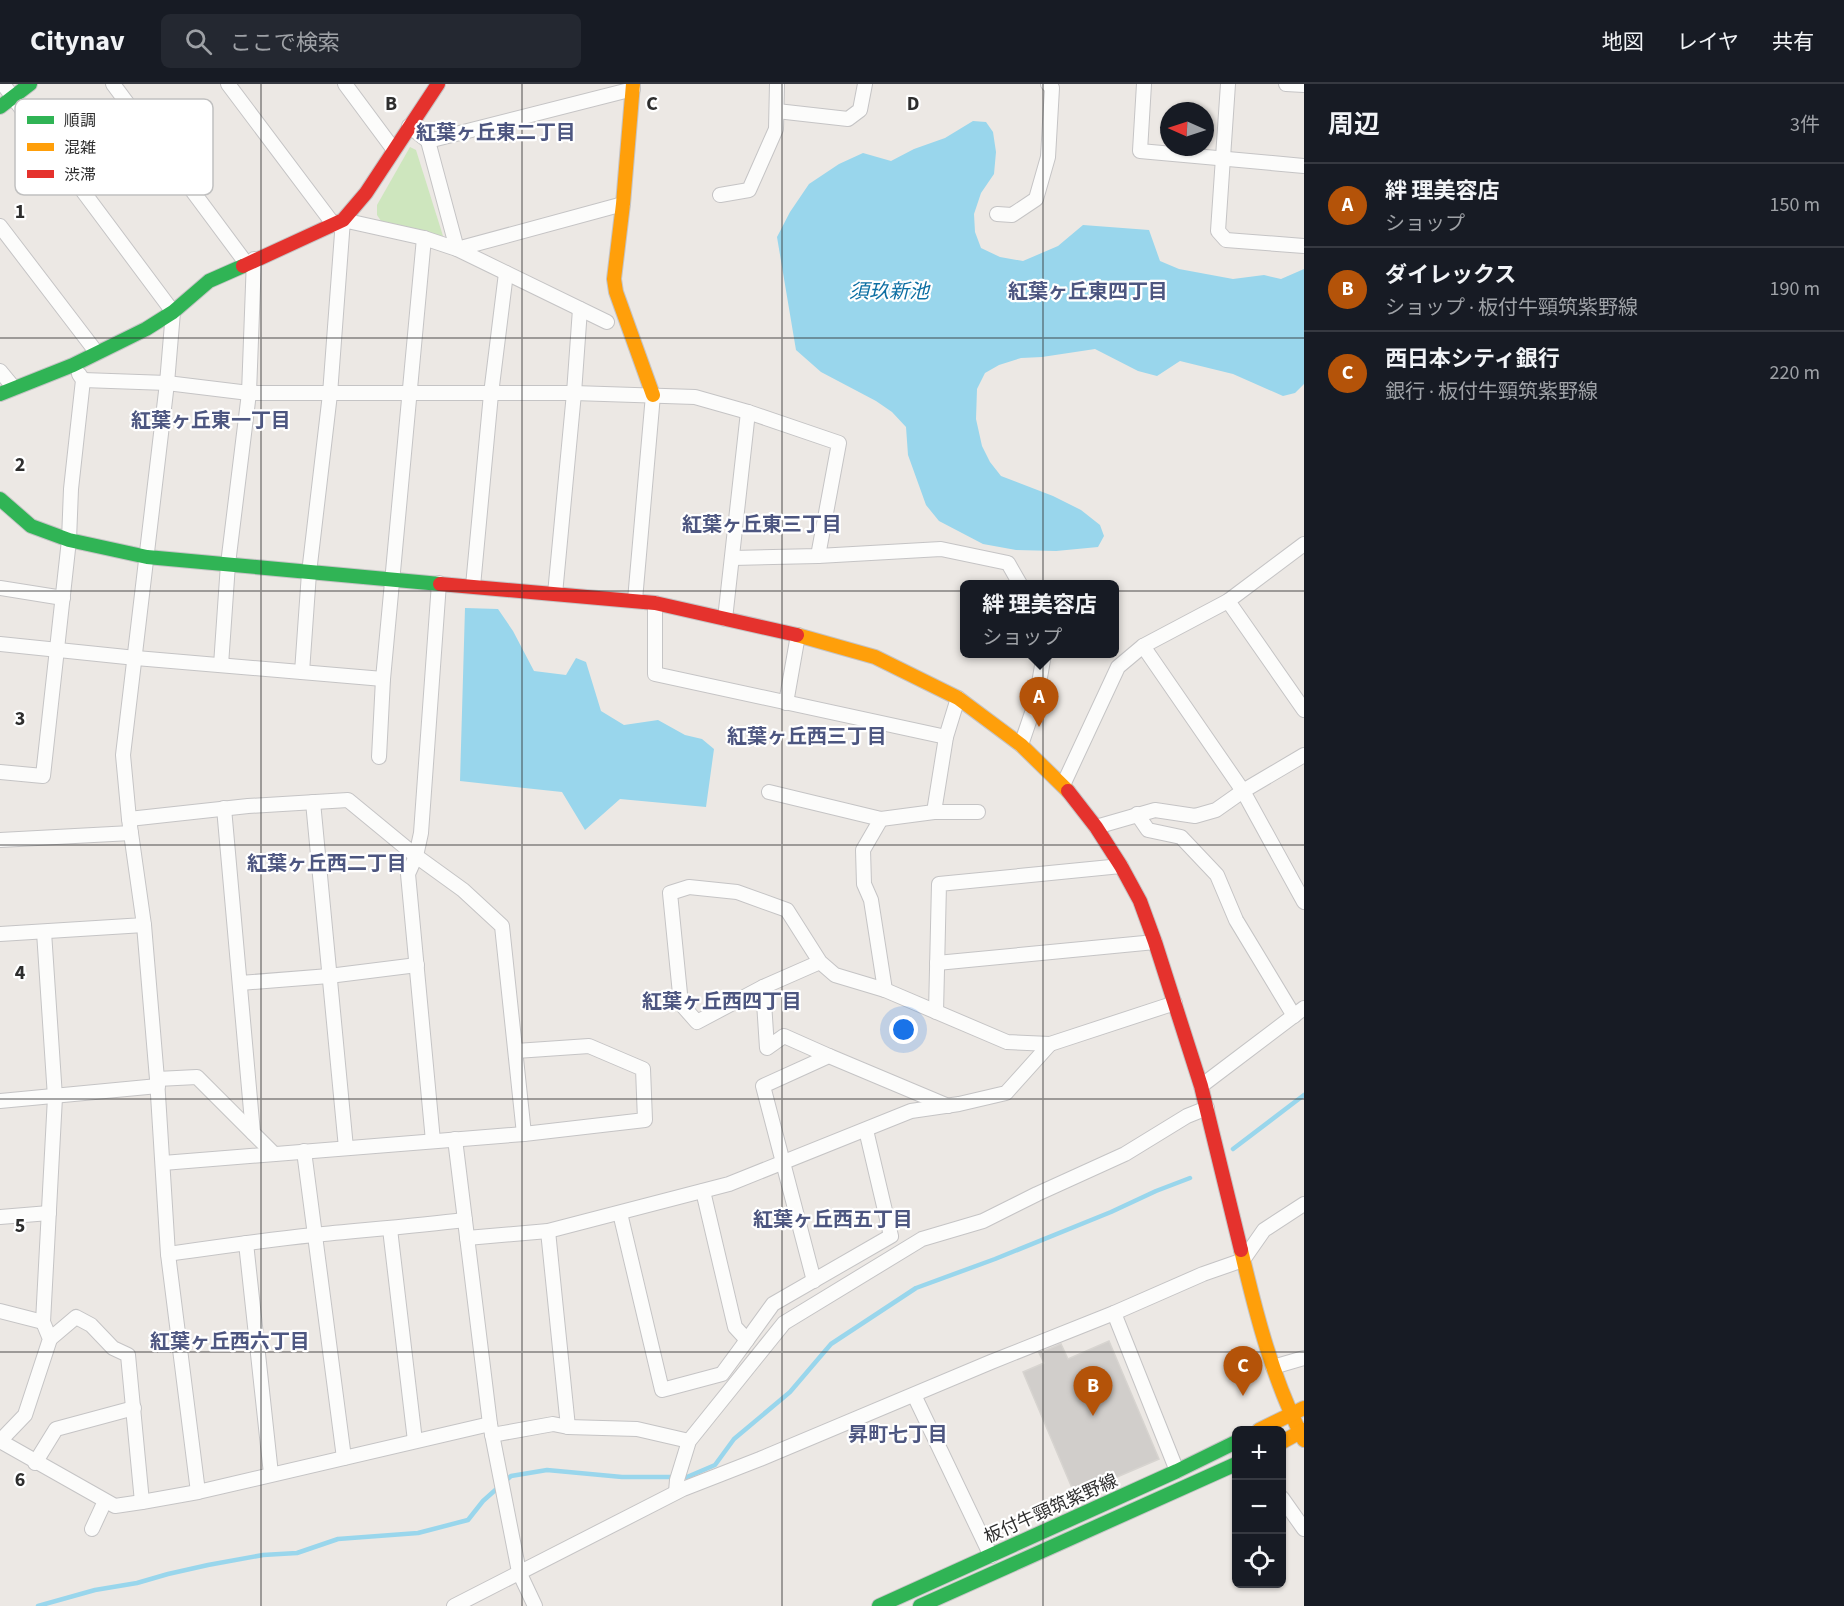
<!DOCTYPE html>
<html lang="ja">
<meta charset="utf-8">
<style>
body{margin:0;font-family:"Source Sans 3","Noto Sans JP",sans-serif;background:#242831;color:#f1f3f6}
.controls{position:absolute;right:18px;bottom:18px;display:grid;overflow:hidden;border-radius:9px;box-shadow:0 2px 4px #0004}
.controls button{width:54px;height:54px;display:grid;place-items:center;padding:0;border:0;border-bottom:2px solid #363941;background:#171b24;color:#f1f3f6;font:30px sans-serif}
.compass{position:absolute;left:1160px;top:18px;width:54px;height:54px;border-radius:50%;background:#171b24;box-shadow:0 2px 4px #0004;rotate:273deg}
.you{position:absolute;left:904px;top:946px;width:21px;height:21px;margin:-15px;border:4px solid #fff;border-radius:50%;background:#1a73e8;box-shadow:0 0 0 9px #1a73e833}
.badge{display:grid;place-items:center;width:39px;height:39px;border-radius:50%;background:#b45309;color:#fff;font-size:20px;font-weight:700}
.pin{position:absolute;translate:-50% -50px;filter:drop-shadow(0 2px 3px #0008)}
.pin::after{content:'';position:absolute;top:32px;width:21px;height:18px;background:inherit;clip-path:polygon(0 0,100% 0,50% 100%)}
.popup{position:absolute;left:960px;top:496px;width:159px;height:78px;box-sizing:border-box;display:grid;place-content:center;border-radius:9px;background:#171b24;filter:drop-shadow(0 2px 4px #0005);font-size:20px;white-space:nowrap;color:#9ea1a6}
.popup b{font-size:22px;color:#f1f3f6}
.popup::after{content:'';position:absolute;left:50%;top:100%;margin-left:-12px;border:12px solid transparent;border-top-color:#171b24}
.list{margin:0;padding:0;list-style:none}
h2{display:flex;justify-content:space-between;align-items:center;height:78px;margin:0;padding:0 24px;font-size:26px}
h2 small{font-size:20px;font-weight:400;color:#9ea1a6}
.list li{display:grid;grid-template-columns:39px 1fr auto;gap:18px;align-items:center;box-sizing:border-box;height:84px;padding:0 24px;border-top:2px solid #363941}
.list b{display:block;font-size:22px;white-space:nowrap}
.list p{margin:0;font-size:20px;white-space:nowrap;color:#9ea1a6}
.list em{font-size:20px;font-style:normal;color:#9ea1a6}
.icon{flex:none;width:33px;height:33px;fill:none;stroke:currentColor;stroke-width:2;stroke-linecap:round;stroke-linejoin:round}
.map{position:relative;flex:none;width:1304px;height:1522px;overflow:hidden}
header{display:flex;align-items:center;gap:36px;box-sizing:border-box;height:84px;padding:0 30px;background:#171b24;border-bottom:2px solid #363941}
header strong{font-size:28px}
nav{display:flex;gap:33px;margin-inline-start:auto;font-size:21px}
.search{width:420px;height:54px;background:#242831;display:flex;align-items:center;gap:15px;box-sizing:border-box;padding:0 21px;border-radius:9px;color:#9ea1a6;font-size:22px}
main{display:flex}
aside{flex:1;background:#171b24}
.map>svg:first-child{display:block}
.green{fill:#cee6be}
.water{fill:#99d6ec}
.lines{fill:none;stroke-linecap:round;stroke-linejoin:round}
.stream{stroke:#99d6ec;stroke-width:4.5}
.building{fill:#d1cecb;stroke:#d7d4d0;stroke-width:1.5}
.street-casing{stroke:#c5c4c5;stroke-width:16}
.fast-casing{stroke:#c5c4c5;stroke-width:16}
.slow-casing{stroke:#c5c4c5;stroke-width:16}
.jam-casing{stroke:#c5c4c5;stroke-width:16}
.street{stroke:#fcfcfb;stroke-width:14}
.fast{stroke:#30b455;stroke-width:14}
.slow{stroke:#ff9f0a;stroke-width:14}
.jam{stroke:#e5322d;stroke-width:14}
.grid{fill:none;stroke:#2e2e2e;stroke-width:1.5;stroke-opacity:0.55}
.labels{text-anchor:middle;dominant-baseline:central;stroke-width:4.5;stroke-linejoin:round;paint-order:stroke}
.street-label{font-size:18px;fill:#2e2e2e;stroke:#fff}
.neighbourhood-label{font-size:20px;font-weight:bold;fill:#4d5680;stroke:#fff}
.water-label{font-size:20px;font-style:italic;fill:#0d6fa3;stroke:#fff}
.key{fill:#fff;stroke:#c0c0c0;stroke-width:1.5}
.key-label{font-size:16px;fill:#2e2e2e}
.grid-label{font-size:20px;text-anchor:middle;font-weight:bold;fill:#2e2e2e;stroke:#fff;stroke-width:4.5;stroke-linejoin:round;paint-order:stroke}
</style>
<header>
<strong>Citynav</strong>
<div class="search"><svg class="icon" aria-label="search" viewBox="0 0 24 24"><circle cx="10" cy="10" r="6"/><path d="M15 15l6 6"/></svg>ここで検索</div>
<nav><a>地図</a><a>レイヤ</a><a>共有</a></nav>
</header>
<main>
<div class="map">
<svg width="1304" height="1522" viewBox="0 0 1304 1522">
<rect width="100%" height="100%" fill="#ece8e4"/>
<path class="green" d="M 410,63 L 416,66 L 443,152 L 438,154 L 381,137 L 377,131 L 377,121 Z"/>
<g class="water">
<path d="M 973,37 L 986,38 L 993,48 L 996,68 L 994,90 L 981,109 L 974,130 L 975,148 L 981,164 L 1000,173 L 1023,177 L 1058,162 L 1083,141 L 1149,146 L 1160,177 L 1179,185 L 1233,195 L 1264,191 L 1281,195 L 1304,185 L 1304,300 L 1295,309 L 1283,312 L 1233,290 L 1180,277 L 1157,292 L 1138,287 L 1095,265 L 1042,273 L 1021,274 L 999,281 L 985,289 L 977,305 L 976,335 L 982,362 L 990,378 L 1001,392 L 1053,412 L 1081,426 L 1100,441 L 1104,452 L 1098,463 L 1056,467 L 1016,466 L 983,460 L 939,437 L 926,421 L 908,371 L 906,343 L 892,328 L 876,317 L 821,288 L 796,266 L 777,153 L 790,128 L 809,100 L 839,80 L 863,69 L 891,77 L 914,65 L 945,54 Z"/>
<path d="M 465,524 L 498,525 L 513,547 L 534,587 L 566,591 L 576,574 L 586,578 L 601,627 L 624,641 L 658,636 L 685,651 L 702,655 L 714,665 L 706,723 L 620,715 L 585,746 L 562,708 L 460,697 Z"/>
</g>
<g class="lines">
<g class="stream">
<path d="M 1233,1065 L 1304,1011"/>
<path d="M 38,1522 L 95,1506 L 137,1499 L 168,1490 L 208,1481 L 263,1471 L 297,1469 L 338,1455 L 418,1449 L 468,1436 L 483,1417 L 511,1392 L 547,1386 L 622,1393 L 687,1393 L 715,1381 L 734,1355 L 790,1308 L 831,1260 L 916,1204 L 995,1175 L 1111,1128 L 1156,1107 L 1190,1094"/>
</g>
</g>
<path class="building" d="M 1109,1257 L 1159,1375 L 1075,1411 L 1023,1288 L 1044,1279 L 1039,1269 L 1061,1260 L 1068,1275 Z"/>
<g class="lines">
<defs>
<g id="street">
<path d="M 113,0 L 246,179"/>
<path d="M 228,0 L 334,141"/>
<path d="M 345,0 L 394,66"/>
<path d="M 1144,0 L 1140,67 L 1304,82"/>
<path d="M 1228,0 L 1218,147 L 1226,156 L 1304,162"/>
<path d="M 1286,0 L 1304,1"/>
<path d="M 777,27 L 848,35 L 860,26 L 865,0"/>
<path d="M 409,42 L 428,57 L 457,165 L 623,120"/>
<path d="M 428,57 L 633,5"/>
<path d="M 720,111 L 749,106 L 776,45 L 777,0"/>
<path d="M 997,130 L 1012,131 L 1036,115 L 1048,73 L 1052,4 L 1048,0"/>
<path d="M 0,142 L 97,269"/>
<path d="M 0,287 L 14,304"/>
<path d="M 83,296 L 167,299 L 249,309 L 574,309 L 695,313 L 748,328 L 839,359 L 818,472"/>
<path d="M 733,474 L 818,472 L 941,465 L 1008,479 L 1020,500"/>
<path d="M 473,502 L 491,310 L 506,189"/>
<path d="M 0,504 L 63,514"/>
<path d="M 555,510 L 574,309 L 580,225"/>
<path d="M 635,516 L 653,311"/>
<path d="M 1228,517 L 1304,626"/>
<path d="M 655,519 L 655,590 L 946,653 L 958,614"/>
<path d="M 725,535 L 748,328"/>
<path d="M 0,560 L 136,574 L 383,595"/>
<path d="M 1143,562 L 1243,707 L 1304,818"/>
<path d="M 221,581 L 228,480 L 249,309 L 254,175"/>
<path d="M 302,588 L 309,489 L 330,310 L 343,136 L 424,154 L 457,165 L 607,238"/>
<path d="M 786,619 L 798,551"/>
<path d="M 1021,661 L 1036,617 L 1044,570"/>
<path d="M 379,673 L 383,595 L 424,154"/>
<path d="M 0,688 L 43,692 L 69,456 L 71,405 L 83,296 L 79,290"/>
<path d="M 1063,701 L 1118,583 L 1143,562 L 1228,517 L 1304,460"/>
<path d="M 769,708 L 881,735 L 934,728 L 978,728"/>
<path d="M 313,718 L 346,1064"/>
<path d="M 224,724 L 253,1049 L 274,1070"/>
<path d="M 934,728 L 946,653"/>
<path d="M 1137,730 L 1148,746 L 1181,753 L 1217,791 L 1236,836 L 1294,932"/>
<path d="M 129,735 L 248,722 L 348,716 L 416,772 L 463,806 L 502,842 L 524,1050"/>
<path d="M 881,735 L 863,766 L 864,800 L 871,816 L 885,906"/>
<path d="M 1096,743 L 1155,726 L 1195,732 L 1216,726 L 1243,707 L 1304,671"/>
<path d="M 0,756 L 131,749"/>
<path d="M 144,841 L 157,995 L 168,1170"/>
<path d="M 0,850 L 144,841 L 129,735 L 123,671 L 167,299 L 173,228 L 3,0"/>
<path d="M 820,878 L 763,903 L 697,938 L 681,920 L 670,809 L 689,803 L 737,808 L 787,826 L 820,878 L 835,891 L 885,906 L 1007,958 L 1050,960 L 1175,919"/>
<path d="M 937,879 L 1155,858"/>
<path d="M 240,899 L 329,892 L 417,881"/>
<path d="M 763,903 L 767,964 L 784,952 L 829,972"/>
<path d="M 936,928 L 939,800 L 1121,782"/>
<path d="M 157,995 L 197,993 L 253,1049"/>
<path d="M 1201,1002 L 1304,924"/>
<path d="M 0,1017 L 158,1002"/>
<path d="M 455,1055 L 490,1340 L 519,1488 L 535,1522"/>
<path d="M 433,1057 L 408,790 L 416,772 L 421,749 L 439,499"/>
<path d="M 304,1067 L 344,1374"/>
<path d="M 163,1079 L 524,1050 L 645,1036 L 643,985 L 589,962 L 516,967"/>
<path d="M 620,1129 L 662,1306 L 722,1290 L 747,1256 L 735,1243 L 703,1107"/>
<path d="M 0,1133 L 49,1129"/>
<path d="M 390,1145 L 415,1357"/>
<path d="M 548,1147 L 568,1343"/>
<path d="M 467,1154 L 548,1147 L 729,1100 L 911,1027 L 959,1020 L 1006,1009 L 1050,960"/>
<path d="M 246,1159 L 271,1390"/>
<path d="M 814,1197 L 763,1002 L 829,972 L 948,1022"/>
<path d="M 0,1227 L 43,1238"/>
<path d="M 1114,1229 L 1177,1387"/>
<path d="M 50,1255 L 76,1233 L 91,1241 L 113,1264 L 128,1271 L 142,1418 L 198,1408 L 490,1340"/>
<path d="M 747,1256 L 773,1220 L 891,1152 L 866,1046"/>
<path d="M 1273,1283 L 1304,1274"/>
<path d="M 914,1311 L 991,1472"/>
<path d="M 492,1351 L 553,1340 L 568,1343 L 637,1345 L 689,1357"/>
<path d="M 0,1357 L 25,1331 L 50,1255 L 43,1238 L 55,1013 L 44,848"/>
<path d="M 0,1357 L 115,1422 L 142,1418"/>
<path d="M 35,1379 L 56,1345 L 134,1324"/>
<path d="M 198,1408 L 168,1170 C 217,1163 265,1156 314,1151 C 364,1146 415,1142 465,1136"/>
<path d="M 676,1408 L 677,1396 L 689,1357 L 784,1239 L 922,1155 L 983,1137 L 1037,1110 L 1125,1070 L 1187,1032 L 1207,1024"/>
<path d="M 1282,1414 L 1304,1445"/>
<path d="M 92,1445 L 105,1417"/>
<path d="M 454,1522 L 683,1405 L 760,1375 L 991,1278 L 1114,1229 L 1203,1190 L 1243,1176 L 1264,1146 L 1304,1120"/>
</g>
<g id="fast">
<path d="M 0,23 L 30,0"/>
<path d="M 0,310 L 73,281 L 146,245 L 173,228 L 209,197 L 243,182"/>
<path d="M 0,415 L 31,442 L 69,456 L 147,473 L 440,500"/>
<path d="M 879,1522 L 1177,1387 L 1236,1358"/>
<path d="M 920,1522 L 1236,1380"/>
</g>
<g id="slow">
<path d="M 633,0 L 623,120 L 614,195 L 616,208 L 653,311"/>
<path d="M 797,551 L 875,573 L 958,614 L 1021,661 L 1068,707"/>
<path d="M 1241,1166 C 1256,1230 1273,1297 1304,1356"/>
<path d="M 1259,1346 L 1304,1324"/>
<path d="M 1282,1358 L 1304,1346"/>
</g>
<g id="jam">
<path d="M 243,182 L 343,136 L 366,109 L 438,0"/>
<path d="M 440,500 L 655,519 L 797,551"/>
<path d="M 1068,707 L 1096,743 L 1121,782 L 1140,817 L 1155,858 L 1201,1002 L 1241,1166"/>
</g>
</defs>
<use href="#street" class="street-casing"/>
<use href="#fast" class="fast-casing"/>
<use href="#slow" class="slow-casing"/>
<use href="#jam" class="jam-casing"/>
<use href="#street" class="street"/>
<use href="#fast" class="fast"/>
<use href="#slow" class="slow"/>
<use href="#jam" class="jam"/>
</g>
<path class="grid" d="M 261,0 L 261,1522M 522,0 L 522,1522M 782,0 L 782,1522M 1043,0 L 1043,1522M 0,254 L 1304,254M 0,507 L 1304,507M 0,761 L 1304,761M 0,1015 L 1304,1015M 0,1268 L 1304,1268"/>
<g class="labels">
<g class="street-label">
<text transform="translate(1051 1425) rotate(-24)">板付牛頸筑紫野線</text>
</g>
<g class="neighbourhood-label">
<text x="496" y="49">紅葉ヶ丘東二丁目</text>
<text x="1088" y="208">紅葉ヶ丘東四丁目</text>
<text x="211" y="337">紅葉ヶ丘東一丁目</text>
<text x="762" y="441">紅葉ヶ丘東三丁目</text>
<text x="807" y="653">紅葉ヶ丘西三丁目</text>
<text x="327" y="780">紅葉ヶ丘西二丁目</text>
<text x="722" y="918">紅葉ヶ丘西四丁目</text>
<text x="833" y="1136">紅葉ヶ丘西五丁目</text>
<text x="230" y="1258">紅葉ヶ丘西六丁目</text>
<text x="898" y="1351">昇町七丁目</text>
</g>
<g class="water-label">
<text x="889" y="208">須玖新池</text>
</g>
</g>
<rect x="15" y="15" width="198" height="96" rx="9" class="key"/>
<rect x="27" y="32" width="27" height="8" fill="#30b455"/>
<rect x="27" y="59" width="27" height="8" fill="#ff9f0a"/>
<rect x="27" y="86" width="27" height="8" fill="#e5322d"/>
<g class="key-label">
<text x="64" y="42">順調</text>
<text x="64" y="69">混雑</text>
<text x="64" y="96">渋滞</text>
</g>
<g class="grid-label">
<text x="391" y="26">B</text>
<text x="652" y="26">C</text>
<text x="913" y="26">D</text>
<text x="20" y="134">1</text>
<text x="20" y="387">2</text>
<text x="20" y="641">3</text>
<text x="20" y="895">4</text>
<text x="20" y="1148">5</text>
<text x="20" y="1402">6</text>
</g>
</svg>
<div class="controls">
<button>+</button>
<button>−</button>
<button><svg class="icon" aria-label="locate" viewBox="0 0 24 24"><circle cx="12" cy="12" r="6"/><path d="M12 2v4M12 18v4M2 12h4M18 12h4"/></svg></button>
</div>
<svg class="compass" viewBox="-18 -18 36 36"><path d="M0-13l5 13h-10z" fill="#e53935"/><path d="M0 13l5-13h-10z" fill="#9ea1a6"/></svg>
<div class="you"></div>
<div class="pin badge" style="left:1039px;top:643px">A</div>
<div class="popup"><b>絆 理美容店</b>ショップ</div>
<div class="pin badge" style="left:1093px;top:1332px">B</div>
<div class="pin badge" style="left:1243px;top:1312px">C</div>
</div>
<aside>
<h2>周辺<small>3件</small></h2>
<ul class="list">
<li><span class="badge">A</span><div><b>絆 理美容店</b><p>ショップ</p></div><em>150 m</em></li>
<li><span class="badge">B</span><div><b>ダイレックス</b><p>ショップ · 板付牛頸筑紫野線</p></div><em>190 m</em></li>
<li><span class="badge">C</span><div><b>西日本シティ銀行</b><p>銀行 · 板付牛頸筑紫野線</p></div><em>220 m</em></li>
</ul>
</aside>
</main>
